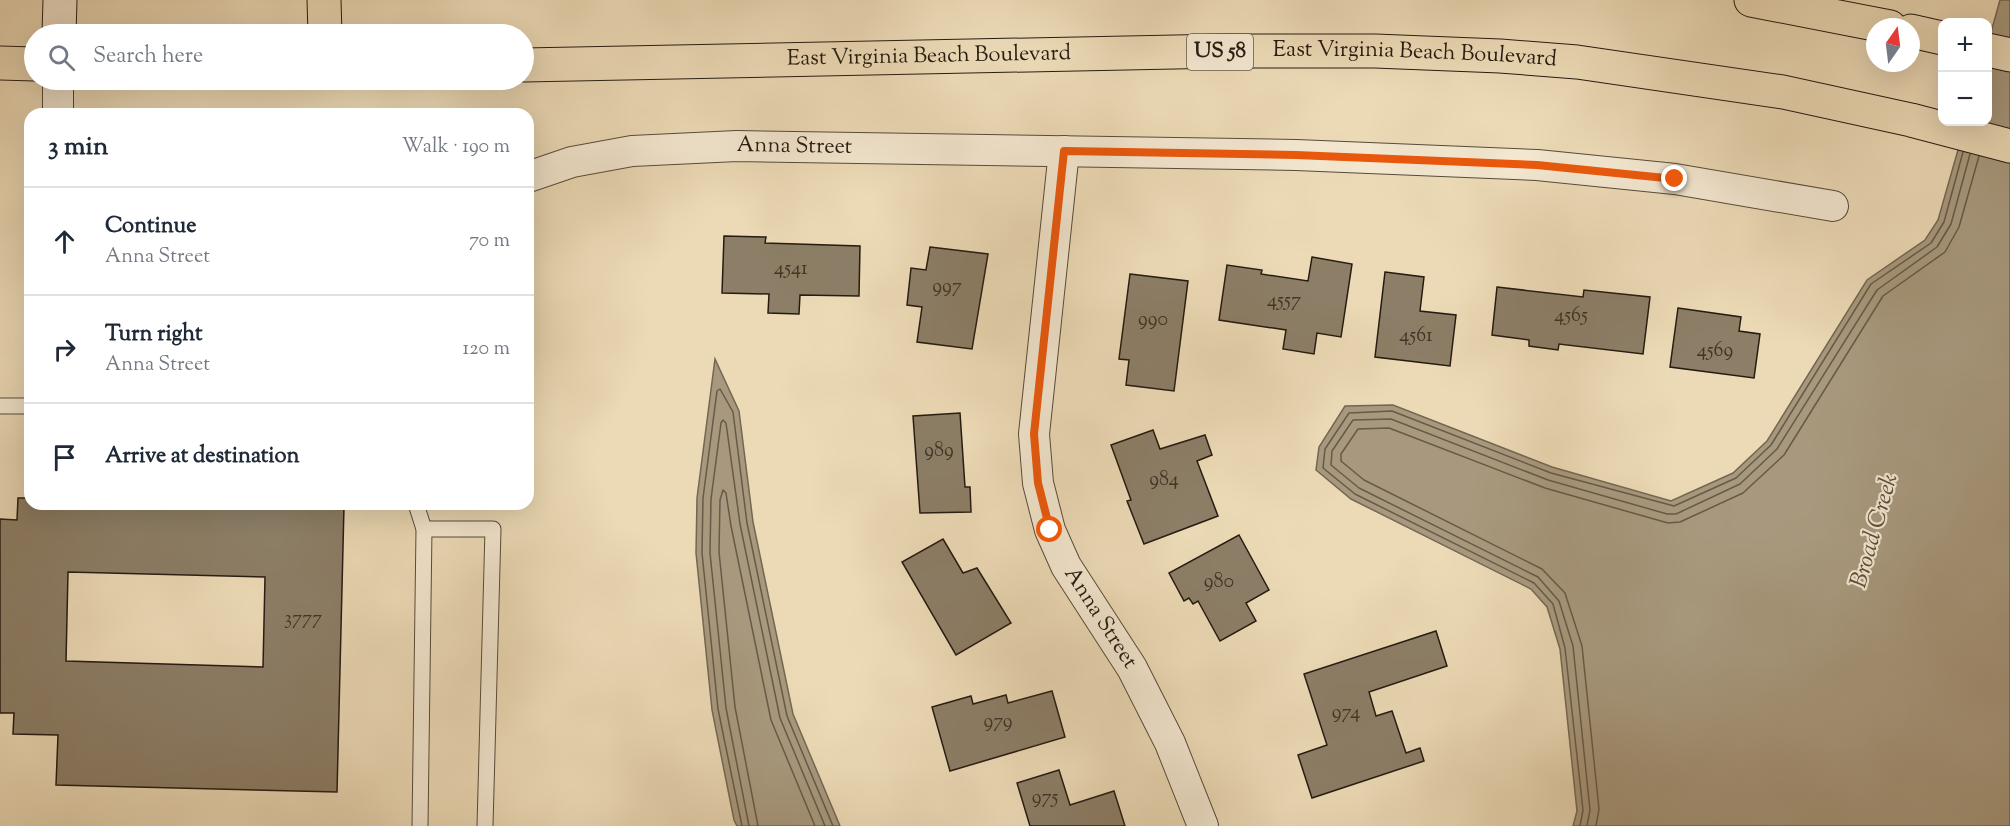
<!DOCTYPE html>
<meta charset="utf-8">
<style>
body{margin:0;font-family:"Sorts Mill Goudy",serif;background:#f6f6f7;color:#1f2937}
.controls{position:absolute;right:18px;top:18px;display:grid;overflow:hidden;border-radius:12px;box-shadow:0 6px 24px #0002}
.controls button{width:54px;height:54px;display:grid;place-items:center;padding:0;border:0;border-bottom:2px solid #e0e1e3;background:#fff;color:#1f2937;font:30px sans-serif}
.compass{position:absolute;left:1866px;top:18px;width:54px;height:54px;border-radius:50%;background:#fff;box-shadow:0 6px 24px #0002;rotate:14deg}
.stop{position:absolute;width:18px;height:18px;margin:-14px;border:4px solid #ea580c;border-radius:50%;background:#fff}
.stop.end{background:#ea580c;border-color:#fff;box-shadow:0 2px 6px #0008}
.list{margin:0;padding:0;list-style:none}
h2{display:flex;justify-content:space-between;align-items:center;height:78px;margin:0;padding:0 24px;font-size:26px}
h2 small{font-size:20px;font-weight:400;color:#747a83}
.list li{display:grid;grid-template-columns:39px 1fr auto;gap:18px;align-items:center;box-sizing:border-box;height:108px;padding:0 24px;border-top:2px solid #e0e1e3}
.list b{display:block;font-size:22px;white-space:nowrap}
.list p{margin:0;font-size:20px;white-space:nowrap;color:#747a83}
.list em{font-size:20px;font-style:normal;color:#747a83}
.icon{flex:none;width:33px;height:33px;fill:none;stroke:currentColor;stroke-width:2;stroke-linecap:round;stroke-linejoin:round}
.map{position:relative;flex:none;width:2010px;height:826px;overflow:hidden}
.search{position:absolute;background:#fff;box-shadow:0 6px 24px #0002;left:24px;top:24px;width:510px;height:66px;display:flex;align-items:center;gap:15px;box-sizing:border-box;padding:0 21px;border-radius:33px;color:#747a83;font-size:22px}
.panel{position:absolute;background:#fff;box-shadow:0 6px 24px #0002;left:24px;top:108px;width:510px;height:402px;border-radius:18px}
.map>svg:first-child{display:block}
.water{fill:#a8997e;stroke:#746752;stroke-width:1.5}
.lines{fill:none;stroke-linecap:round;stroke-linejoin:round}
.shore{stroke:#665a48;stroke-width:1.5}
.building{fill:#8c7e67;stroke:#251b11;stroke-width:1.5;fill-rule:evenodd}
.service-casing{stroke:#574b3a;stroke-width:17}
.minor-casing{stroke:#574b3a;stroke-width:32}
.secondary-casing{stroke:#251b11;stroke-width:35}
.primary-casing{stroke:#251b11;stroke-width:35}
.service{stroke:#f3e7d0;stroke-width:15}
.minor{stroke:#f3e7d0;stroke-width:30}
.secondary{stroke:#f3e7d0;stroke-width:33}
.primary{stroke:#ecdab6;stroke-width:33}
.route{stroke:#ea580c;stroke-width:8}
.labels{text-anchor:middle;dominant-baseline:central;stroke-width:4.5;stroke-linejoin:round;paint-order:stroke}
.number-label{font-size:20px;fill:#3f3426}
.shield{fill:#f3e7d0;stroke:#63584a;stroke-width:1.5}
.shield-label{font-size:21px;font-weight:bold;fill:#251b11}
.street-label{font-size:22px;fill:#251b11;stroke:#f3e7d0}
.water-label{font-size:24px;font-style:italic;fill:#594d3d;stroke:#f3e7d0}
</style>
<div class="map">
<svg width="2010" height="826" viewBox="0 0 2010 826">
<rect width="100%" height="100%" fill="#ecdab6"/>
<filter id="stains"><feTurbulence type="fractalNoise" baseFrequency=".00333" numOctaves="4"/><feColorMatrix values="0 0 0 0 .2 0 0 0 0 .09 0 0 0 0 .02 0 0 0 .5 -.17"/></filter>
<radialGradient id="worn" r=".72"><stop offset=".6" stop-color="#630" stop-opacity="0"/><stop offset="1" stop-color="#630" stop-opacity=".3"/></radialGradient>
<g class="water">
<path d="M 2000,0 L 2010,0 L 2010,826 L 1573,826 L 1577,811 L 1560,649 L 1547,607 L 1531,589 L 1351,499 L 1316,470 L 1319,447 L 1345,406 L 1393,405 L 1552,467 L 1671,501 L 1733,473 L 1767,441 L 1867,280 L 1925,240 L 1938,220 L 1966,122 L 1988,122 L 1988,43 Z"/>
<path d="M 715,359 L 739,411 L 753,522 L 793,714 L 840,826 L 737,826 L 734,820 L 712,710 L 696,553 L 697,498 Z"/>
</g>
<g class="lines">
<g class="shore">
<path d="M 742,826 L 718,709 L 702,553 L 703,498 L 717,391 L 720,389 L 733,412 L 747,523 L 787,716 L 833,826"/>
<path d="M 749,826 L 726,708 L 710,553 L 711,499 L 721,423 L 723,420 L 726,423 L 740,524 L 780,718 L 825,826"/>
<path d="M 758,826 L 735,707 L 719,552 L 720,500 L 723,490 L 726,493 L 731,526 L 771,720 L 815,826"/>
<path d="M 1580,826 L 1583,810 L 1565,648 L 1553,604 L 1534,583 L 1355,494 L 1323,468 L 1325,449 L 1349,413 L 1392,411 L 1551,473 L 1674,506 L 1736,478 L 1771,445 L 1871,284 L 1931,243 L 1944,222 L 1963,152"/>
<path d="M 1587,826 L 1590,810 L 1573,646 L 1559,601 L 1538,577 L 1359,488 L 1331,465 L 1332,451 L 1353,420 L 1391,419 L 1548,480 L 1667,514 L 1676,514 L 1740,484 L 1777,449 L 1877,290 L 1937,247 L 1951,224 L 1970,154"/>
<path d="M 1596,826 L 1599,809 L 1582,646 L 1565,593 L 1542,569 L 1364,480 L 1341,461 L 1341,454 L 1358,429 L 1389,428 L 1545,488 L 1668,523 L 1680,522 L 1743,493 L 1784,455 L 1883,296 L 1945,252 L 1959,227 L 1979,156"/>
</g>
</g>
<g class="building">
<path d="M 724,236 L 766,237 L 765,243 L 860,246 L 859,296 L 800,295 L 799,314 L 768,313 L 769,294 L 722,293 Z"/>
<path d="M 930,247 L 988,254 L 972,349 L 917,342 L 922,307 L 907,305 L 911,268 L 926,270 Z"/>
<path d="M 1312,257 L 1352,264 L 1341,337 L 1317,333 L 1314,354 L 1283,349 L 1286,330 L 1219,320 L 1227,265 L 1262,270 L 1261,274 L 1308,281 Z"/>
<path d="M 1385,272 L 1424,277 L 1420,311 L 1456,315 L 1450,366 L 1375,357 Z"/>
<path d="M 1130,274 L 1188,281 L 1174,391 L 1126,385 L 1129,360 L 1119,359 Z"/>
<path d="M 1497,287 L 1583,297 L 1584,290 L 1650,297 L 1643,354 L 1559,344 L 1558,350 L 1529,346 L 1529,340 L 1492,335 Z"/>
<path d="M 1678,308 L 1741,317 L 1739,331 L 1760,334 L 1754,378 L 1670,367 Z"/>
<path d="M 960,413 L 965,487 L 970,487 L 971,512 L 920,513 L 913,416 Z"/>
<path d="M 1153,430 L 1160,449 L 1205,435 L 1212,455 L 1197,461 L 1218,516 L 1144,544 L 1127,501 L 1131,500 L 1111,445 Z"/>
<path d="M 18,498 L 30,498 L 30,504 L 344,506 L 337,792 L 56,785 L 58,735 L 13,734 L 14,713 L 0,713 L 0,519 L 17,520 ZM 68,572 L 265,577 L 263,667 L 66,661 Z"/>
<path d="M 1239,535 L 1269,590 L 1246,603 L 1256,621 L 1220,641 L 1198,601 L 1193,604 L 1189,598 L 1184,601 L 1169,573 Z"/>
<path d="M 943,539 L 963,573 L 977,568 L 1011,623 L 956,655 L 902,562 Z"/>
<path d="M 1436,631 L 1447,666 L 1369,692 L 1376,716 L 1392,711 L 1406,753 L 1420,748 L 1424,761 L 1312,798 L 1298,755 L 1327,745 L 1304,674 Z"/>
<path d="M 1052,691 L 1065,737 L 950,771 L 932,707 L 971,696 L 973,704 L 1006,695 L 1008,703 Z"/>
<path d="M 1059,770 L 1070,805 L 1114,791 L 1125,826 L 1030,826 L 1017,783 Z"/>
</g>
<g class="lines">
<defs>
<g id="service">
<path d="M 0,406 L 30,406"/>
<path d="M 416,504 L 424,529 L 420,826"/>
<path d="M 424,529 L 493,529 L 485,826"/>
</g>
<g id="minor">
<path d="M 58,114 L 58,80"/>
<path id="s1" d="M 1064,151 L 1034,434 L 1038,483 L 1050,530 L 1066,566 L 1132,668 L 1170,743 L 1203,826"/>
<path id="s2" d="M 528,177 L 572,162 L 632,151 L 737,146 L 1296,155 L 1537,165 L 1675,179 L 1833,206"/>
</g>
<path id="secondary" d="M 59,34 L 60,0"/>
<g id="primary">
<path d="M 324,0 L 325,34"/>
<path d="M 1751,0 L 1890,27"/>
<path d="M 1911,31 L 1942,38"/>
<path d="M 1988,50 L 2010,55"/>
<path d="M 0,63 L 34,64"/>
<path id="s3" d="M 524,65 L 1224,51 L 1375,51 L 1500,56 L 1577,62 L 1783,92 L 1911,120 L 2010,146"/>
</g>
</defs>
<use href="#service" class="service-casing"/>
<use href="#minor" class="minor-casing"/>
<use href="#secondary" class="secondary-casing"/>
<use href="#primary" class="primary-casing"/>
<use href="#service" class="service"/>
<use href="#minor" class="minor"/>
<use href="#secondary" class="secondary"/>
<use href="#primary" class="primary"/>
</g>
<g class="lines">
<path class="route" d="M 1050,530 L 1038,483 L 1034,434 L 1064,151 L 1296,155 L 1537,165 L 1675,179"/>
</g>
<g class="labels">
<g class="number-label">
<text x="791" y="269">4541</text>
<text x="947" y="287">997</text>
<text x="1284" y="301">4557</text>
<text x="1571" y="316">4565</text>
<text x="1153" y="320">990</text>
<text x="1416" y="336">4561</text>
<text x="1715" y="351">4569</text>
<text x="939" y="451">989</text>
<text x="1164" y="480">984</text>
<text x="1219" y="582">980</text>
<text x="303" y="619">3777</text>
<text x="1346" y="713">974</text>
<text x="998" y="722">979</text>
<text x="1045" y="798">975</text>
</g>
<rect class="shield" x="1187" y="34" width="66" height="36" rx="4.5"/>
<g class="shield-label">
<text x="1220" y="52">US 58</text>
</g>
<g class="street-label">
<text stroke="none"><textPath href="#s3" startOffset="891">East Virginia Beach Boulevard</textPath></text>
<text stroke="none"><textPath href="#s3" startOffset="405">East Virginia Beach Boulevard</textPath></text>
<text stroke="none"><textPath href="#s2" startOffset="270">Anna Street</textPath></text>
<text stroke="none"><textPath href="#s1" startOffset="484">Anna Street</textPath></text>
</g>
<g class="water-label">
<text transform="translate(1875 531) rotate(-74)">Broad Creek</text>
</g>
</g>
<rect width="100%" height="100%" filter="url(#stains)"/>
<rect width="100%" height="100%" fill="url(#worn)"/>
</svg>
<div class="controls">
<button>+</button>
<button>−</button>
</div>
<svg class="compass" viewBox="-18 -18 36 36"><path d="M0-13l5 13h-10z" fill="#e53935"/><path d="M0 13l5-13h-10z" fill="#747a83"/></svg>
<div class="stop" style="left:1050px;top:530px"></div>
<div class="stop end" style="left:1675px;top:179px"></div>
<div class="search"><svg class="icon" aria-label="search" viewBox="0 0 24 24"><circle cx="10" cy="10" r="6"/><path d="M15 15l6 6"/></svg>Search here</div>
<section class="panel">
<h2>3 min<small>Walk · 190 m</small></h2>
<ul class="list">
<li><svg class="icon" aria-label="ahead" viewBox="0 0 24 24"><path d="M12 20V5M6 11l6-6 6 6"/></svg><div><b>Continue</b><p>Anna Street</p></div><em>70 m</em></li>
<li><svg class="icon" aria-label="right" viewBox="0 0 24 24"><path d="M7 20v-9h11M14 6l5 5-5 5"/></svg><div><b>Turn right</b><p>Anna Street</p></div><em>120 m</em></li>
<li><svg class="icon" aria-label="arrive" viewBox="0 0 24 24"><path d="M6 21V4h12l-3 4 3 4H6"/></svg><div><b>Arrive at destination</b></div></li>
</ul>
</section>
</div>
